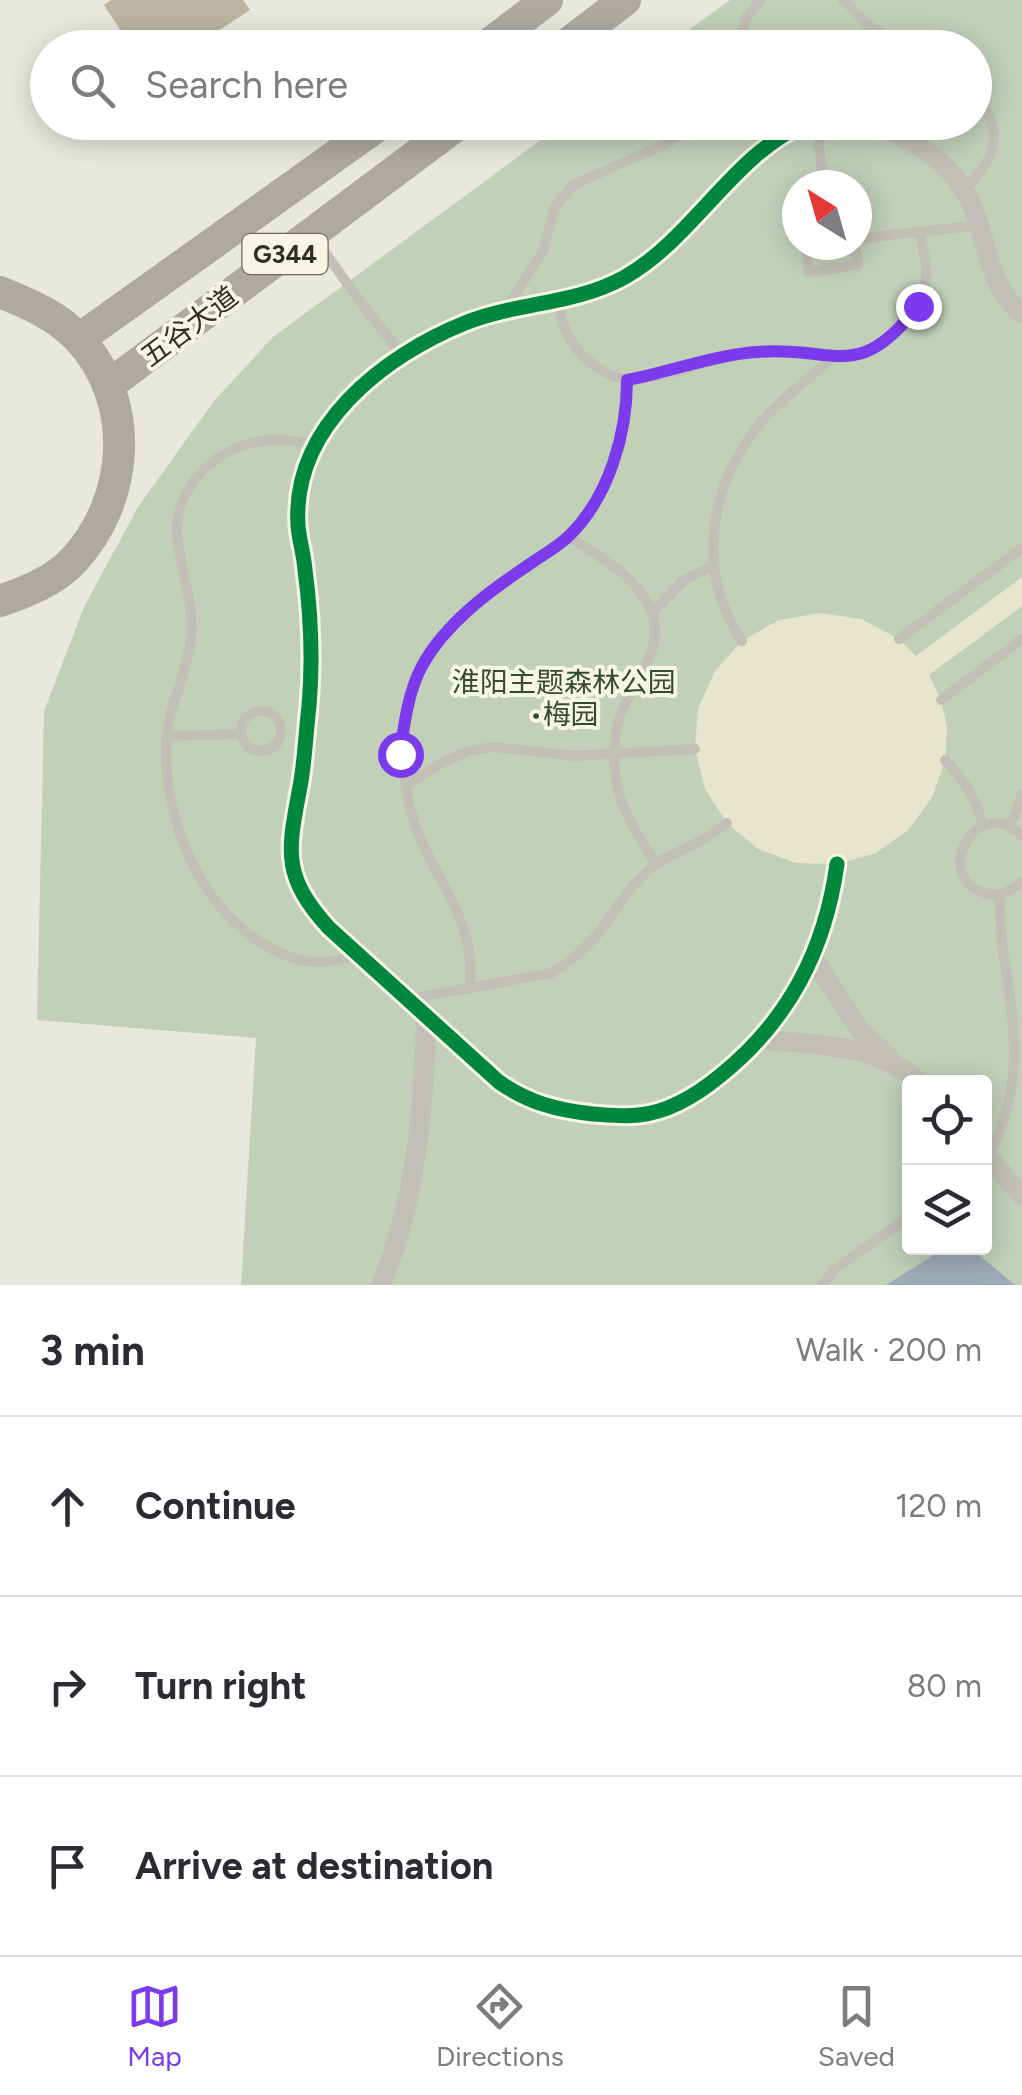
<!DOCTYPE html>
<meta charset="utf-8">
<style>
body{margin:0;font-family:Figtree,"Noto Sans SC",sans-serif;background:#f2f2f3;color:#2b2b33}
.controls{position:absolute;right:30px;bottom:30px;display:grid;overflow:hidden;border-radius:10px;box-shadow:0 5px 25px #0003}
.controls button{width:90px;height:90px;display:grid;place-items:center;padding:0;border:0;border-bottom:2px solid #e1e1e2;background:#fff;color:#2b2b33;font:50px sans-serif}
.compass{position:absolute;left:782px;top:170px;width:90px;height:90px;border-radius:50%;background:#fff;box-shadow:0 5px 25px #0003;rotate:323deg}
.stop{position:absolute;width:30px;height:30px;margin:-22px;border:8px solid #7c3aed;border-radius:50%;background:#fff}
.stop.end{background:#7c3aed;border-color:#fff;box-shadow:0 2px 10px #0008}
.list{margin:0;padding:0;list-style:none}
h2{display:flex;justify-content:space-between;align-items:center;height:130px;margin:0;padding:0 40px;font-size:42px}
h2 small{font-size:32px;font-weight:400;color:#7c7c81}
.list li{display:grid;grid-template-columns:65px 1fr auto;gap:30px;align-items:center;box-sizing:border-box;height:180px;padding:0 40px;border-top:2px solid #e1e1e2}
.list b{display:block;font-size:38px;white-space:nowrap}
.list em{font-size:32px;font-style:normal;color:#7c7c81}
.icon{flex:none;width:55px;height:55px;fill:none;stroke:currentColor;stroke-width:2;stroke-linecap:round;stroke-linejoin:round}
.map{position:relative;flex:none;width:1022px;height:1285px;overflow:hidden}
.search{position:absolute;background:#fff;box-shadow:0 5px 25px #0003;left:30px;right:30px;top:30px;height:110px;display:flex;align-items:center;gap:25px;box-sizing:border-box;padding:0 35px;border-radius:55px;color:#7c7c81;font-size:38px}
.sheet{height:670px;background:#fff}
nav{display:flex;justify-content:space-around;align-items:center;box-sizing:border-box;height:140px;border-top:2px solid #e1e1e2;background:#fff;font-size:28px;color:#7c7c81}
nav a{display:grid;justify-items:center;gap:5px}
nav .on{color:#7c3aed}
.map>svg:first-child{display:block}
.green{fill:#c2d0b8;fill-rule:evenodd}
.plaza{fill:#e7e6cd}
.water{fill:#9bacb9}
.building{fill:#bbb4a0}
.lines{fill:none;stroke-linecap:round;stroke-linejoin:round}
.service{stroke:#c2c0b6;stroke-width:10}
.minor{stroke:#c2c0b6;stroke-width:20}
.trunk{stroke:#acaaa1;stroke-width:32}
.cycleway-casing{stroke:#f7f6e4;stroke-width:21}
.cycleway{stroke:#00873e;stroke-width:15}
.route{stroke:#7c3aed;stroke-width:12}
.labels{text-anchor:middle;dominant-baseline:central;stroke-width:8;stroke-linejoin:round;paint-order:stroke}
.shield{fill:#f7f6e4;stroke:#6d6a5f;stroke-width:2.5}
.shield-label{font-size:25px;font-weight:bold;fill:#322e26}
.street-label{font-size:28px;fill:#322e26;stroke:#f7f6e4}
.park-label{font-size:28px;fill:#334d2c;stroke:#f7f6e4}
</style>
<div class="map">
<svg width="1022" height="1285" viewBox="0 0 1022 1285">
<rect width="100%" height="100%" fill="#e9e8dd"/>
<path class="green" d="M 730,0 L 1022,0 L 1022,1285 L 241,1285 L 256,1038 L 37,1020 L 44,711 L 85,605 L 138,507 L 214,401 L 273,337 L 564,123 L 974,122 L 974,48 L 665,47 ZM 797,185 L 857,185 L 857,245 L 797,245 ZM 910,1082 L 984,1082 L 984,1248 L 910,1248 Z"/>
<path class="plaza" d="M 1022,577 L 1022,606 L 929,675 L 941,700 L 947,727 L 945,760 L 932,798 L 908,830 L 876,853 L 837,864 L 796,863 L 758,849 L 727,823 L 705,789 L 695,749 L 698,709 L 715,671 L 742,641 L 779,620 L 820,613 L 861,619 L 899,639 L 916,656 Z"/>
<path class="water" d="M 934,1255 L 979,1255 L 1015,1285 L 886,1285 Z"/>
<path class="building" d="M 111,0 L 243,0 L 250,10 L 192,48 L 132,48 L 104,5 Z"/>
<g class="lines">
<g class="service">
<path d="M 843,0 L 870,26 L 905,48"/>
<path d="M 737,48 L 747,16 L 761,0"/>
<path d="M 816,122 L 824,185"/>
<path d="M 965,190 C 1001,149 1003,135 974,89"/>
<path d="M 314,237 L 364,307 L 403,355"/>
<path d="M 857,239 L 979,225"/>
<path d="M 805,245 L 809,272 L 858,265 L 855,245"/>
<path d="M 559,301 C 561,324 567,339 583,356 C 594,366 608,376 623,379 C 647,385 726,354 758,351 C 785,350 810,357 835,358 C 877,359 921,319 926,278 C 927,262 923,247 920,232"/>
<path d="M 506,309 L 543,251 L 555,206 L 575,184 L 670,142 L 693,122"/>
<path d="M 315,444 C 298,442 279,438 262,441 C 217,447 175,486 177,533 C 179,569 195,601 191,638 C 187,677 167,705 166,748 C 164,835 216,942 306,961 C 323,965 342,959 359,955"/>
<path d="M 568,537 C 608,560 669,596 652,650 C 643,677 623,699 617,727 C 606,782 626,820 656,863"/>
<path d="M 652,613 L 683,581 L 714,565"/>
<path d="M 899,639 L 1022,548"/>
<path d="M 742,641 C 695,571 709,482 763,420 C 784,397 809,378 832,358"/>
<path d="M 941,700 L 1022,639"/>
<circle cx="261" cy="731" r="20"/>
<path d="M 166,736 L 241,734"/>
<path d="M 945,760 C 965,781 976,798 983,826"/>
<path d="M 406,786 L 440,764 L 468,751 L 494,747 L 575,756 L 695,749"/>
<path d="M 1010,828 L 1022,794"/>
<path d="M 1022,836 C 978,791 930,877 985,893 C 1000,897 1011,891 1022,882"/>
<path d="M 469,989 C 476,939 454,904 431,861 C 399,799 393,735 420,671 C 430,648 450,628 468,612 C 498,584 533,565 565,539 C 609,504 627,434 627,380"/>
<path d="M 408,999 L 552,973 L 577,955 L 597,935 L 630,889 L 656,863 L 704,839 L 727,823"/>
<path d="M 987,1159 C 1022,1094 1017,1037 1005,964 C 1001,942 1001,917 999,894"/>
<path d="M 822,1285 L 835,1269 L 910,1216"/>
</g>
<g class="minor">
<path d="M 809,122 C 735,151 695,237 625,277 C 575,305 517,302 465,323 C 383,356 292,427 298,525 C 299,540 304,555 305,570 C 311,615 313,660 309,706 C 306,731 305,757 301,781 C 289,848 279,873 329,928 L 499,1082 C 529,1103 557,1110 593,1114 C 608,1115 624,1117 639,1115 C 670,1112 698,1094 721,1075 C 789,1020 825,950 837,864"/>
<path d="M 872,122 C 919,143 960,167 977,218 C 988,252 992,290 1022,313"/>
<path d="M 812,956 L 859,1029 L 890,1058"/>
<path d="M 761,1040 C 814,1044 878,1044 919,1082"/>
<path d="M 984,1153 L 1022,1195"/>
<path d="M 381,1285 C 416,1200 424,1109 426,1018"/>
</g>
<g class="trunk">
<path d="M 484,48 L 547,0"/>
<path d="M 562,48 L 625,0"/>
<path d="M 0,292 C 29,304 56,315 78,338 C 137,401 130,500 73,561 C 54,581 26,592 0,601"/>
<path d="M 79,339 L 383,122"/>
<path d="M 109,385 L 461,122"/>
</g>
<defs>
<path id="cycleway" d="M 809,122 C 735,151 695,237 625,277 C 575,305 517,302 465,323 C 383,356 292,427 298,525 C 299,540 304,555 305,570 C 311,615 313,660 309,706 C 306,731 305,757 301,781 C 289,848 279,873 329,928 L 499,1082 C 529,1103 557,1110 593,1114 C 608,1115 624,1117 639,1115 C 670,1112 698,1094 721,1075 C 789,1020 825,950 837,864"/>
</defs>
<use href="#cycleway" class="cycleway-casing"/>
<use href="#cycleway" class="cycleway"/>
</g>
<g class="lines">
<path class="route" d="M 400,754 C 404,725 408,692 422,666 C 445,624 488,592 527,566 C 541,556 558,547 570,535 C 609,496 627,434 627,380 C 670,372 713,355 757,352 C 835,345 857,385 918,306"/>
</g>
<g class="labels">
<rect class="shield" x="242.5" y="234" width="85" height="40" rx="8"/>
<g class="shield-label">
<text x="285" y="254">G344</text>
</g>
<g class="street-label">
<text transform="translate(189 326) rotate(-37)">五谷大道</text>
</g>
<g class="park-label">
<text x="564" y="682">淮阳主题森林公园<tspan x="564" dy="32">•梅园</tspan></text>
</g>
</g>
</svg>
<div class="controls">
<button><svg class="icon" aria-label="locate" viewBox="0 0 24 24"><circle cx="12" cy="12" r="6"/><path d="M12 2v4M12 18v4M2 12h4M18 12h4"/></svg></button>
<button><svg class="icon" aria-label="layers" viewBox="0 0 24 24"><path d="M12 4l9 5-9 5-9-5zM3 14l9 5 9-5"/></svg></button>
</div>
<svg class="compass" viewBox="-18 -18 36 36"><path d="M0-13l5 13h-10z" fill="#e53935"/><path d="M0 13l5-13h-10z" fill="#7c7c81"/></svg>
<div class="stop" style="left:400px;top:754px"></div>
<div class="stop end" style="left:918px;top:306px"></div>
<div class="search"><svg class="icon" aria-label="search" viewBox="0 0 24 24"><circle cx="10" cy="10" r="6"/><path d="M15 15l6 6"/></svg>Search here</div>
</div>
<section class="sheet">
<h2>3 min<small>Walk · 200 m</small></h2>
<ul class="list">
<li><svg class="icon" aria-label="ahead" viewBox="0 0 24 24"><path d="M12 20V5M6 11l6-6 6 6"/></svg><div><b>Continue</b></div><em>120 m</em></li>
<li><svg class="icon" aria-label="right" viewBox="0 0 24 24"><path d="M7 20v-9h11M14 6l5 5-5 5"/></svg><div><b>Turn right</b></div><em>80 m</em></li>
<li><svg class="icon" aria-label="arrive" viewBox="0 0 24 24"><path d="M6 21V4h12l-3 4 3 4H6"/></svg><div><b>Arrive at destination</b></div></li>
</ul>
</section>
<nav>
<a class="on"><svg class="icon" aria-label="map" viewBox="0 0 24 24"><path d="M3 6l6-2 6 2 6-2v14l-6 2-6-2-6 2zM9 4v14M15 6v14"/></svg>Map</a>
<a><svg class="icon" aria-label="directions" viewBox="0 0 24 24"><path d="M12 3l9 9-9 9-9-9zM9 14v-3h6M13 9l2 2-2 2"/></svg>Directions</a>
<a><svg class="icon" aria-label="saved" viewBox="0 0 24 24"><path d="M7 4h10v16l-5-4-5 4z"/></svg>Saved</a>
</nav>
